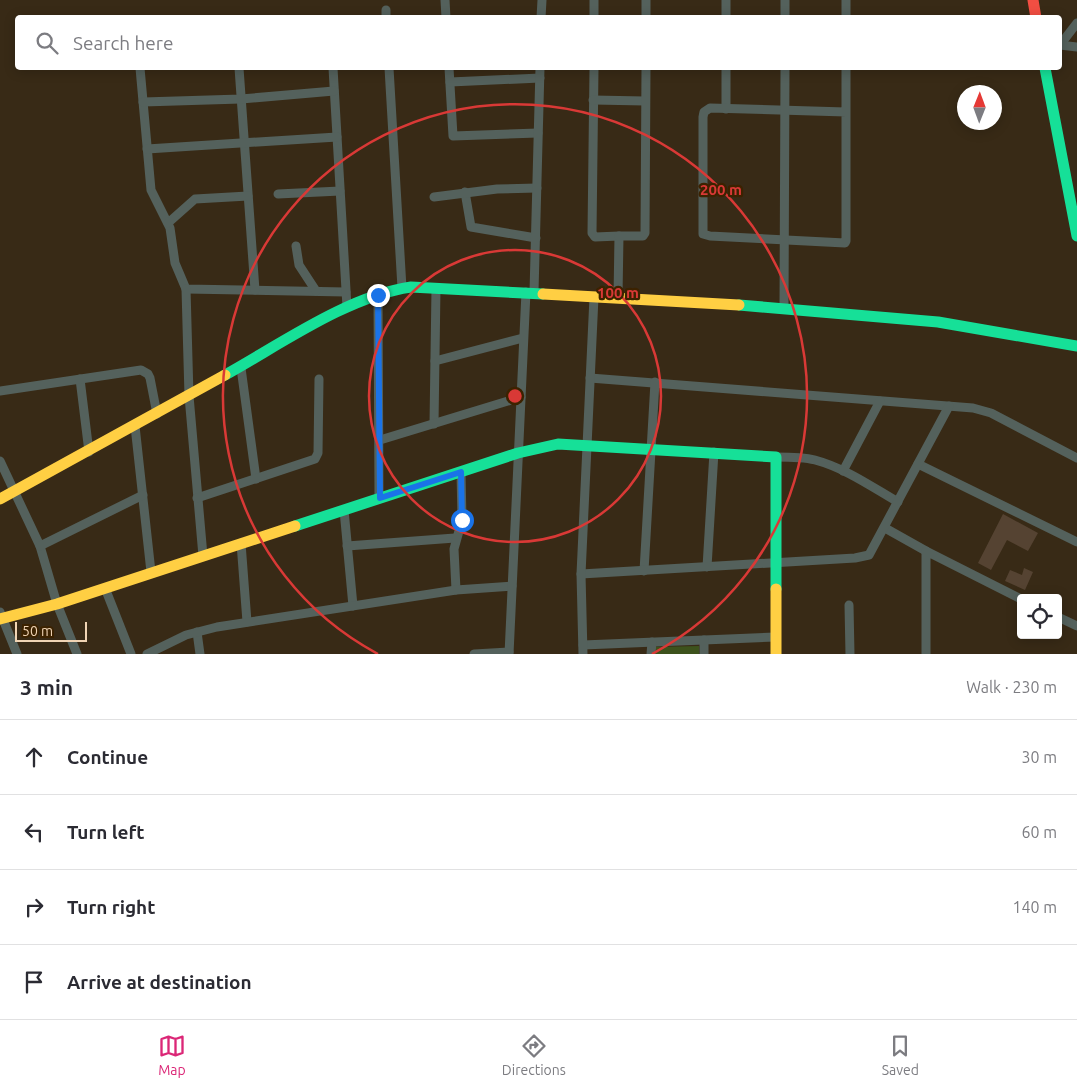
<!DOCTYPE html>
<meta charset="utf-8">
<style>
body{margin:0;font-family:Ubuntu,sans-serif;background:#f2f2f3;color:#2b2b33}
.controls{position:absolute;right:15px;bottom:15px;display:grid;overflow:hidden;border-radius:5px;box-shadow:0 2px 12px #0003}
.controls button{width:45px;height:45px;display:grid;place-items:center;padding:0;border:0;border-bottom:1px solid #e1e1e2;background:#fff;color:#2b2b33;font:25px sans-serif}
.compass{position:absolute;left:957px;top:85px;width:45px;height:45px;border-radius:50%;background:#fff;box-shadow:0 2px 12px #0003;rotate:1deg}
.scale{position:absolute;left:15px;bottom:12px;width:72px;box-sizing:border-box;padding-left:5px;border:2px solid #f0d4b4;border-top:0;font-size:14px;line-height:18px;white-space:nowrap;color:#f0d4b4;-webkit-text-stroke:4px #3c2200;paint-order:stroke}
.stop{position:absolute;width:15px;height:15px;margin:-11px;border:4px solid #1a73e8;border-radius:50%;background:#fff}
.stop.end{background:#1a73e8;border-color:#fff;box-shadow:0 1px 5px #0008}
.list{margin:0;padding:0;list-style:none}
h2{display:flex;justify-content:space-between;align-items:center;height:65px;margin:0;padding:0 20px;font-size:21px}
h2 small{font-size:16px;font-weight:400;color:#7c7c81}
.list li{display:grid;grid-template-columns:32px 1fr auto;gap:15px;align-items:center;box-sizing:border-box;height:75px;padding:0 20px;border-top:1px solid #e1e1e2}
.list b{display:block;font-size:19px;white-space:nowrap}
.list em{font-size:16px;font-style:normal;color:#7c7c81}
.icon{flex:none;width:28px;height:28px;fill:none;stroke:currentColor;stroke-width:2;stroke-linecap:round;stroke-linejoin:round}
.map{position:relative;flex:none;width:1077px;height:654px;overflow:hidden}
.search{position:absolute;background:#fff;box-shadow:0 2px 12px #0003;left:15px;right:15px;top:15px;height:55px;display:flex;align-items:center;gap:12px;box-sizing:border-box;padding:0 18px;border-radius:5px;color:#7c7c81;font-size:19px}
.sheet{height:365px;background:#fff}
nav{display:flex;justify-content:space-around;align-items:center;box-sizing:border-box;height:70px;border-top:1px solid #e1e1e2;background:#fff;font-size:14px;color:#7c7c81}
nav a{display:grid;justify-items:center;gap:2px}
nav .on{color:#db2777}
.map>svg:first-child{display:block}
.green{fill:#3d521c}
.building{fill:#554332}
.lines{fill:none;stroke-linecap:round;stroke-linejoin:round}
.street{stroke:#54615c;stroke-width:9}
.fast{stroke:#16e098;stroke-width:11}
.slow{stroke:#ffcf43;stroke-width:11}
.jam{stroke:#f24e42;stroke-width:11}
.route{stroke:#1a73e8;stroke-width:6}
.ring{fill:none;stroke:#d93936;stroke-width:2.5}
.centre{fill:#d93936;stroke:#3c2200;stroke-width:2.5}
.ring-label{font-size:15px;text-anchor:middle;font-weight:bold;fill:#d93936;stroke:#3c2200;stroke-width:4.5;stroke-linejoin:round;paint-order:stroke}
</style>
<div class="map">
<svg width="1077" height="654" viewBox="0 0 1077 654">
<rect width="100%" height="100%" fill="#382a16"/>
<path class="green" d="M 699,646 L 699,654 L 656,654 L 656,647 Z"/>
<g class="building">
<path d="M 1003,514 L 1038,533 L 1028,551 L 1007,540 L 991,570 L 978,563 Z"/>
<path d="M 1024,568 L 1033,572 L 1025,590 L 1005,581 L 1010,570 L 1022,575 Z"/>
</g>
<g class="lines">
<g class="street">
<path d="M 445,0 L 446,18"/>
<path d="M 386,10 L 386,18"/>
<path d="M 541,18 L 542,0"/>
<path d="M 594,18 L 594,0"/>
<path d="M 646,18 L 646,0"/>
<path d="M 726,18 L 726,0"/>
<path d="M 785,18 L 785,0"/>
<path d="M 846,18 L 846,0"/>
<path d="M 1060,45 L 1077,23"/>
<path d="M 1060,45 L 1077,47"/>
<path d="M 140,68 L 151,190 L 170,228 L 175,263 L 186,289 L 346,292"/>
<path d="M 239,68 L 255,290"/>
<path d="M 333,68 L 347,307"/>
<path d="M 389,68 L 402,288"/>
<path d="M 449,68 L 453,136 L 538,133"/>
<path d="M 594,68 L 592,233 L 595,237 L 619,236 L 618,297"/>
<path d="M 450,82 L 540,78"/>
<path d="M 593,100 L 645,101"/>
<path d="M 143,102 L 241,99 L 334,91"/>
<path d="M 726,109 L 726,68"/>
<path d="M 846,112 L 710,108 L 704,112 L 703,117 L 703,234 L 710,236 L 845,243 L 846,241 L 846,68"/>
<path d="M 147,149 L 337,137"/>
<path d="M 465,192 L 471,227 L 536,238"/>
<path d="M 278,194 L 340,191"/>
<path d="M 434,197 L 497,189 L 537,188"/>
<path d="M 168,223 L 195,199 L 248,196"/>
<path d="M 619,236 L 643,236 L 645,233 L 646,68"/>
<path d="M 296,246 L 299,265 L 316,291"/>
<path d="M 186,289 L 189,396 L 203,556"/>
<path d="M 534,292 L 540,68"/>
<path d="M 378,295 L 379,499"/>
<path d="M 784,308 L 785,68"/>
<path d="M 435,361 L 523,338"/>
<path d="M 241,368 L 256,479"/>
<path d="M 590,378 L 973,408 L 991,413 L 1077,458"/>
<path d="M 80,379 L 89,452"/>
<path d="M 0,391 L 141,370 L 148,374 L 150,378 L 157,414"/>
<path d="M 434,424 L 436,288"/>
<path d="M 135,426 L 151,572"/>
<path d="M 380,440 L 521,397"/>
<path d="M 776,457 C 789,457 803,457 815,460 C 845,468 872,487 898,502"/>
<path d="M 0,461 L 40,546 L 57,604 L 77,654"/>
<path d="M 918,464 L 1077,542"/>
<path d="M 843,471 L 880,401"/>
<path d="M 197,498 L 315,459 L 318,453 L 319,379"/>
<path d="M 344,510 L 353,606"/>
<path d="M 885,528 L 926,551"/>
<path d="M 241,543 L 247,622"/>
<path d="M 40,546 L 143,495"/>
<path d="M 347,546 L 455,538"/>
<path d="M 707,567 L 714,452"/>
<path d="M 644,571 L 655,382"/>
<path d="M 581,574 L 855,558 L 869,555 L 949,406"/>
<path d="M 105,588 L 131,654"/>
<path d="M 456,590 L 454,549 L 462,520 L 461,472"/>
<path d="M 849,605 L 850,654"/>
<path d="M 0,612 L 17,654"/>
<path d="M 1058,617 L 1077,626"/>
<path d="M 197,632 L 200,654"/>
<path d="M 583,645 L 775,637"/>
<path d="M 147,654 L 186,635 L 217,627 L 456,590 L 512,586"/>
<path d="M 474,654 L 509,652"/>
<path d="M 509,654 L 526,292"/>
<path d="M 583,654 L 581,574 L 594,297"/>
<path d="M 651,654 L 652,642"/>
<path d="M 704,654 L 704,640"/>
<path d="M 926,654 L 926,551 L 1021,599"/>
</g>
<g class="fast">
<path d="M 1045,68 L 1077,236"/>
<path d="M 739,305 L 938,322 L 1077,346"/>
<path d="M 225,375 C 281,344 348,296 411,287 L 543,294"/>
<path d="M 295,526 L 518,453 L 558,444 L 776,457 L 776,589"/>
</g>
<g class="slow">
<path d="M 543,294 L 739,305"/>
<path d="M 0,499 L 225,375"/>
<path d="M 776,589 L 776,654"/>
<path d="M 0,619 L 57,604 L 295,526"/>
</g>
<path class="jam" d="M 1033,0 L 1036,18"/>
</g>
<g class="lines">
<path class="route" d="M 378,295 L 380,498 L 461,472 L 462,520"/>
</g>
<g class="ring">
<circle cx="515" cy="396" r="146"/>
<path d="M378 654A292 292 0 1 1 652 654"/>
</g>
<circle cx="515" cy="396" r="8" class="centre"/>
<g class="ring-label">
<text x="721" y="195">200 m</text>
<text x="618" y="298">100 m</text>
</g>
</svg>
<div class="controls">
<button><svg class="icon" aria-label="locate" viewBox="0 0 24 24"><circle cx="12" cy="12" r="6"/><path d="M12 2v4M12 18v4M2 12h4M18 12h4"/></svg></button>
</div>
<svg class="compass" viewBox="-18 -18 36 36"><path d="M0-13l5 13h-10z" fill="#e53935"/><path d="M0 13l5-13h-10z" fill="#7c7c81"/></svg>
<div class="scale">50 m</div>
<div class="stop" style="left:462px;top:520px"></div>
<div class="stop end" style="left:378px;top:295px"></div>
<div class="search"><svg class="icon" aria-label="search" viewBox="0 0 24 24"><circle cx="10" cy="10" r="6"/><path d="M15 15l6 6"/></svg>Search here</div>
</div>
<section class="sheet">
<h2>3 min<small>Walk · 230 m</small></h2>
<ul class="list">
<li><svg class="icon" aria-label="ahead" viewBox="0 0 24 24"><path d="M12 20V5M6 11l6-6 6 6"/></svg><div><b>Continue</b></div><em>30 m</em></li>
<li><svg class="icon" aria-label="left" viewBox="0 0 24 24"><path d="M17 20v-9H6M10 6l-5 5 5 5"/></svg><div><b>Turn left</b></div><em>60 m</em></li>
<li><svg class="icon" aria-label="right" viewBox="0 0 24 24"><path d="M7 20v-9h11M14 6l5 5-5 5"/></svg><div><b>Turn right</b></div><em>140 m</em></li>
<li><svg class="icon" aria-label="arrive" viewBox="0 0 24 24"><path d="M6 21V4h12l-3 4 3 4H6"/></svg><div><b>Arrive at destination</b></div></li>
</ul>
</section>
<nav>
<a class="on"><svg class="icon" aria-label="map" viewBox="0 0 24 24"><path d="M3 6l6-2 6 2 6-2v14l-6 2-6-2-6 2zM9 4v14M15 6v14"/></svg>Map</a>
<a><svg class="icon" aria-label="directions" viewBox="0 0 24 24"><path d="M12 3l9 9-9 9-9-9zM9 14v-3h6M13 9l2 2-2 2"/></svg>Directions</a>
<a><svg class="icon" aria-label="saved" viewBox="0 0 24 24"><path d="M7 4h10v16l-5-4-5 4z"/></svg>Saved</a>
</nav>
